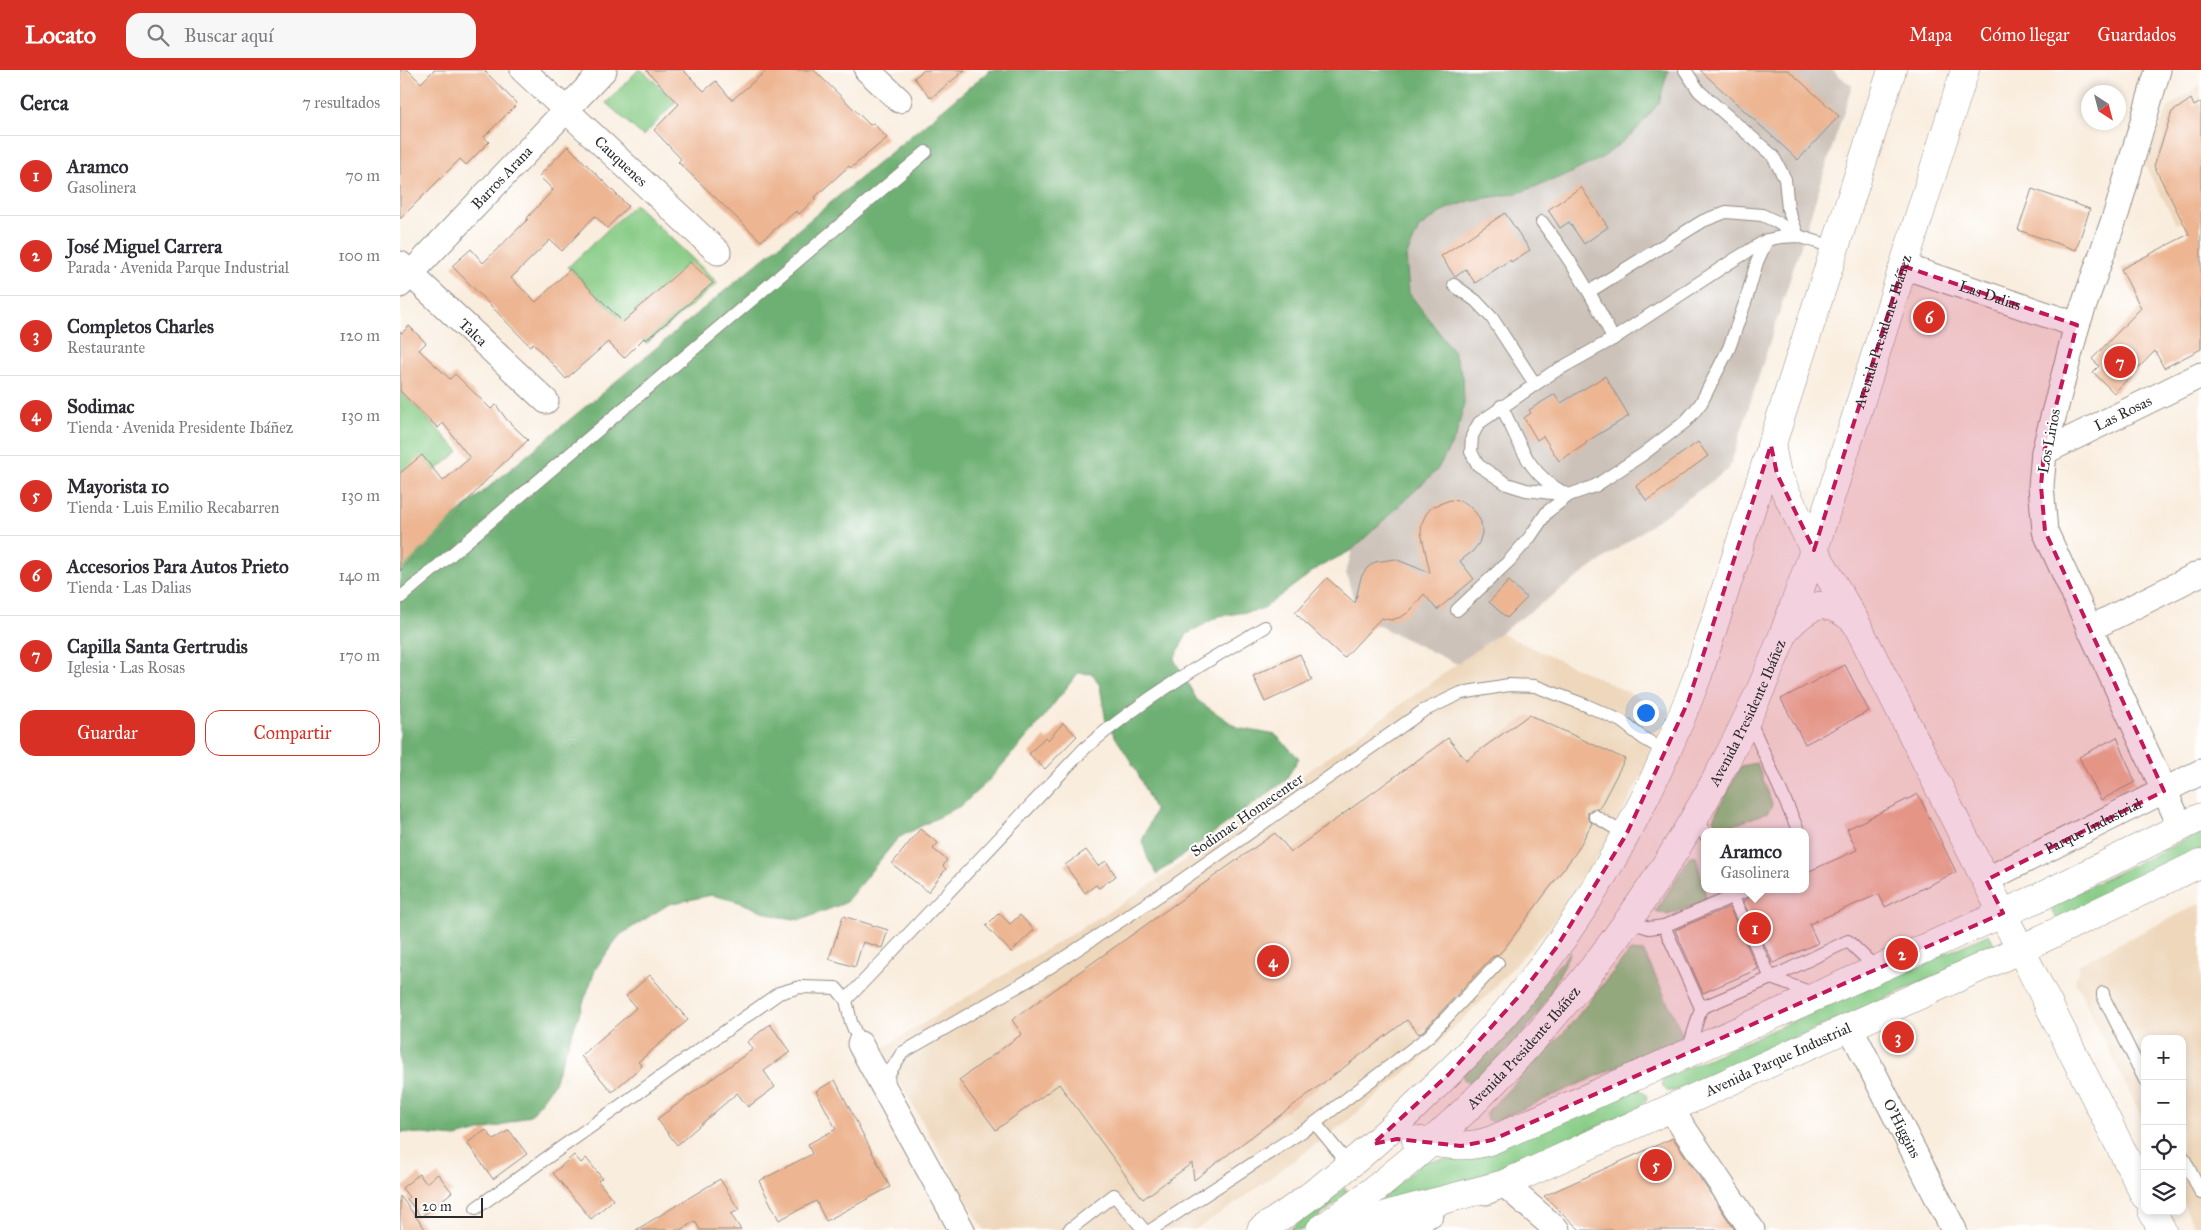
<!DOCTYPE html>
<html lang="es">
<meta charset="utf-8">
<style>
body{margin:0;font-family:"IM FELL Great Primer",serif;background:#f7f7f7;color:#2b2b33}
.controls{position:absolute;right:15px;bottom:15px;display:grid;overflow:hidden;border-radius:10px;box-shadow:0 2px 8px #0003}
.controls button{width:45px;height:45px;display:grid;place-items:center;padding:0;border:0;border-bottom:1px solid #e1e1e2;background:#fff;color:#2b2b33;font:25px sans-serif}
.compass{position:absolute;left:1681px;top:15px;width:45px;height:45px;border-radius:50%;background:#fff;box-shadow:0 2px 8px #0003;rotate:144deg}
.scale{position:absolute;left:15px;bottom:12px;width:68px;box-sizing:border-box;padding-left:5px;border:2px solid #2b2b2b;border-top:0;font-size:14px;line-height:18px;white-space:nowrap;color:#2b2b2b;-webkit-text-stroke:4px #fff;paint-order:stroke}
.you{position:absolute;left:1245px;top:642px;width:18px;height:18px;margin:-12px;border:4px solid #fff;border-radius:50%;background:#1a73e8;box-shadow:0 0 0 8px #1a73e833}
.badge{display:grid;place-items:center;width:32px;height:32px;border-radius:50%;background:#d93025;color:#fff;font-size:16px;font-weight:700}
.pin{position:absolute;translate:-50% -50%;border:2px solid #fff;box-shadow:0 1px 5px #0006}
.popup{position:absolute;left:1301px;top:758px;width:108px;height:65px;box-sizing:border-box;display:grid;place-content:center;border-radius:10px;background:#fff;filter:drop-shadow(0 1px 4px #0005);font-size:16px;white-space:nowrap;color:#7c7c81}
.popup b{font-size:19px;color:#2b2b33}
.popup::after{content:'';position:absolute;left:50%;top:100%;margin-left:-10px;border:10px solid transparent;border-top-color:#fff}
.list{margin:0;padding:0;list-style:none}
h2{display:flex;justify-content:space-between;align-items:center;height:65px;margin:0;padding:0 20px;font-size:21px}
h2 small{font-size:16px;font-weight:400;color:#7c7c81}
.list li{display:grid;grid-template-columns:32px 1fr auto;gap:15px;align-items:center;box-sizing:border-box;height:80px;padding:0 20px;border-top:1px solid #e1e1e2}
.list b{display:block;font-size:19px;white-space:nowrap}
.list p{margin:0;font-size:16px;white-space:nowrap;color:#7c7c81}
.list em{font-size:16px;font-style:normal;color:#7c7c81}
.actions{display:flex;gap:10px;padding:15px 20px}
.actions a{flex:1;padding:11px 0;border:1px solid #d93025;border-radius:15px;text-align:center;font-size:18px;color:#d93025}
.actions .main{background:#d93025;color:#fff}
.icon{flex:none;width:28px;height:28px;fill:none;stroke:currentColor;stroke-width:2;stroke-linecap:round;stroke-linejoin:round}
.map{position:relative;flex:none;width:1801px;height:1160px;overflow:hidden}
header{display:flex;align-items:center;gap:30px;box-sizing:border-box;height:70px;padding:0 25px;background:#d93025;color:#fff}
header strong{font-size:24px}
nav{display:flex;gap:28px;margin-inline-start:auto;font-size:18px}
.search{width:350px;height:45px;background:#f7f7f7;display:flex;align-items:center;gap:12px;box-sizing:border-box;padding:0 18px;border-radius:15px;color:#7c7c81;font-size:19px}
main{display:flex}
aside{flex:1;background:#fff}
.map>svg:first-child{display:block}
.built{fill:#eed7bb}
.industrial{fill:#ccc2b9}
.green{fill:#88cc86;stroke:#5a7c58}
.forest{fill:#6eb073;stroke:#4c6e4f}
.building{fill:#edb592}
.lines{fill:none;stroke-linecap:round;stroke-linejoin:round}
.service-casing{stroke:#928c84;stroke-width:14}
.minor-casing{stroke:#928c84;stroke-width:27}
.tertiary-casing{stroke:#928c84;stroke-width:29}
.primary-casing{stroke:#928c84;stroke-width:29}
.service{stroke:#fff;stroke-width:12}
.minor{stroke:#fff;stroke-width:25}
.tertiary{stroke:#fff;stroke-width:28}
.primary{stroke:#fff;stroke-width:28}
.marked{fill:#c2185b;fill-opacity:0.2;stroke:#c2185b;stroke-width:4;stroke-dasharray:10 6;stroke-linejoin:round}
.labels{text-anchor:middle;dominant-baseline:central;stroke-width:4;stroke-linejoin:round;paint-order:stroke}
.street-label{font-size:15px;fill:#2b2b2b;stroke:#fff}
</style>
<header>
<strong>Locato</strong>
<div class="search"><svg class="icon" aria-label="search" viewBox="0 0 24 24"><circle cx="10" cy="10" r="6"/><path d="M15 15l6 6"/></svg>Buscar aquí</div>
<nav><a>Mapa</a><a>Cómo llegar</a><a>Guardados</a></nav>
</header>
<main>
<aside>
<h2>Cerca<small>7 resultados</small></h2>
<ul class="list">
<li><span class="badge">1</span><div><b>Aramco</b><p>Gasolinera</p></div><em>70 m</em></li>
<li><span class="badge">2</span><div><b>José Miguel Carrera</b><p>Parada · Avenida Parque Industrial</p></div><em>100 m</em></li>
<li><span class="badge">3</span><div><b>Completos Charles</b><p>Restaurante</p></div><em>120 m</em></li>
<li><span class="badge">4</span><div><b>Sodimac</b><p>Tienda · Avenida Presidente Ibáñez</p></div><em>130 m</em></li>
<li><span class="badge">5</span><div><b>Mayorista 10</b><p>Tienda · Luis Emilio Recabarren</p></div><em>130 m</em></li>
<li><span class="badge">6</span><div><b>Accesorios Para Autos Prieto</b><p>Tienda · Las Dalias</p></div><em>140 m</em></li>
<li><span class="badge">7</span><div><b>Capilla Santa Gertrudis</b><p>Iglesia · Las Rosas</p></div><em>170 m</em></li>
</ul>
<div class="actions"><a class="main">Guardar</a><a>Compartir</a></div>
</aside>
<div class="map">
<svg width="1801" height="1160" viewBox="0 0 1801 1160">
<rect width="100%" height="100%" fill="#fff"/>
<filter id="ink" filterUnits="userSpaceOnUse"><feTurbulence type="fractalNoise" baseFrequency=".02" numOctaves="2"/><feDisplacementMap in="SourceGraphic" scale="10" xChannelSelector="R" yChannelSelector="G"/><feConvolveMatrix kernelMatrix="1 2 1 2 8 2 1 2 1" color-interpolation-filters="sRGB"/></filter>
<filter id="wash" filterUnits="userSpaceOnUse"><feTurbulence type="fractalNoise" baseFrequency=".0096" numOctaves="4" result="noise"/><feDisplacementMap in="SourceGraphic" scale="20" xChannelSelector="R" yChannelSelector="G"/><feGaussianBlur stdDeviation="1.12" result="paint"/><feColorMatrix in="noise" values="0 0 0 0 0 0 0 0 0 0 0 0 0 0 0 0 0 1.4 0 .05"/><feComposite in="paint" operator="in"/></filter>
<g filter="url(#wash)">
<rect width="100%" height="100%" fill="#f9edde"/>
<g class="built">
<path d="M 1801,14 L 1801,141 L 1777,154 L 1744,94 L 1768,38 Z"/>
<path d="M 1100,563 L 1269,641 L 1245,699 L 1214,759 L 1180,816 L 1150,856 L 1087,926 L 1022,988 L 946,1052 L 839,1131 L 795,1160 L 584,1160 L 481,979 L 721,834 L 763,806 Z"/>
<path d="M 1801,833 L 1801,1160 L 1796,1160 L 1782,1132 L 1782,969 L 1745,969 L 1745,1054 L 1675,911 L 1680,893 Z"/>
</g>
<path class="industrial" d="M 1268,0 L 1432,0 L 1452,16 L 1329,399 L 1057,594 L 975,554 L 955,533 L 946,503 L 952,480 L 1056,366 L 1064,335 L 1063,307 L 1029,248 L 1009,223 L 1006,187 L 1019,158 L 1046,139 L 1073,130 L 1118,123 L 1171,103 L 1205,86 L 1259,33 Z"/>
<g class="green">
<path d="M 238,0 L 242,0 L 276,32 L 243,66 L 206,33 Z"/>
<path d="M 235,134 L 318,213 L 246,274 L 168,197 Z"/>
<path d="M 0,321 L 59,381 L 35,401 L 25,398 L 0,401 Z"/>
<path d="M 1357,693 L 1372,734 L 1371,738 L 1368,742 L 1319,761 L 1313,749 L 1341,696 Z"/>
<path d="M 1801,762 L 1801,783 L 1658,851 L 1652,842 L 1654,834 Z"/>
<path d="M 1292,786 L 1296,787 L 1307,831 L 1268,845 L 1256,841 L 1289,788 Z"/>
<path d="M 1589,864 L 1597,879 L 1274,1021 L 1267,1021 L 1263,1017 L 1262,1009 Z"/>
<path d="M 1230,881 L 1244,882 L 1281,961 L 1281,966 L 1278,970 L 1093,1052 L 1087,1050 L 1086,1045 L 1089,1040 L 1167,959 Z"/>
<path d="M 1170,882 L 1151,922 L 1138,944 L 1120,967 L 1071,1016 L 1063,1008 L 1063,1004 Z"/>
<path d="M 1238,1018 L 1247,1026 L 1246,1031 L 1238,1038 L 1085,1107 L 962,1147 L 1024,1091 L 1063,1088 Z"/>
<path d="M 945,1118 L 948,1124 L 902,1160 L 889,1160 Z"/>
</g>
<path class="forest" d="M 590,0 L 1268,0 L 1259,33 L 1234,62 L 1205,86 L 1171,103 L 1118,123 L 1073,130 L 1046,139 L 1019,158 L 1006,187 L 1009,223 L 1053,281 L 1063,307 L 1064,334 L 1056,366 L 1037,400 L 952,480 L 919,497 L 861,540 L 819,546 L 787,564 L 774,589 L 797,630 L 838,658 L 876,665 L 899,688 L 885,711 L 757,804 L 748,789 L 742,771 L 755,741 L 735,698 L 706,652 L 700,616 L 693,604 L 678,603 L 635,658 L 588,711 L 562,735 L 498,768 L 445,833 L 401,850 L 375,846 L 339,832 L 312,825 L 269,834 L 220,865 L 196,898 L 153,1015 L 132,1044 L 104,1055 L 56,1067 L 0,1062 L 0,491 Z"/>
<g id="blocks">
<g class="building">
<path d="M 0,0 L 8,0 L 21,13 L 34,0 L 84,0 L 117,34 L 84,67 L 89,72 L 66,95 L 60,89 L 0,149 Z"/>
<path d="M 246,0 L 283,0 L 304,21 L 316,11 L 332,30 L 367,0 L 414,0 L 470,55 L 473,53 L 487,68 L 451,98 L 449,96 L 415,127 L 416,128 L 399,144 L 396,141 L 361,171 L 278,92 L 281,89 L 254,60 L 279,34 Z"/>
<path d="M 524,0 L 565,0 L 531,28 L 514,8 Z"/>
<path d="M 1300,0 L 1388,0 L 1439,46 L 1398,90 Z"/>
<path d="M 1791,29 L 1794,36 L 1801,32 L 1801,279 L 1764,298 L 1755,281 L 1714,323 L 1693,302 L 1699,296 L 1692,289 L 1741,238 L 1721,199 L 1789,164 L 1754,96 L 1772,42 Z"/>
<path d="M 168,76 L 228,136 L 207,158 L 195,146 L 162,181 L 150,170 L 111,208 L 136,232 L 170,199 L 223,252 L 290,192 L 313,213 L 246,270 L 244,268 L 224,288 L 208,272 L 166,309 L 133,273 L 130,276 L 52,196 L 71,179 L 83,193 L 128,149 L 127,148 L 153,120 L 139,106 Z"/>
<path d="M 1181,117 L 1208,157 L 1184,174 L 1169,152 L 1160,158 L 1148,140 Z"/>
<path d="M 1632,119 L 1690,139 L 1676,180 L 1618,160 Z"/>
<path d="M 1105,143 L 1130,180 L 1111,192 L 1110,190 L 1075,213 L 1066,199 L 1055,207 L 1041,186 Z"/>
<path d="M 9,256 L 26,273 L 19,280 L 50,309 L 55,304 L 91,339 L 96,335 L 107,350 L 128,370 L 92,404 L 38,463 L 0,501 L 0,403 L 22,385 L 43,411 L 70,388 L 43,353 L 38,358 L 0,321 L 0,261 L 2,263 Z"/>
<path d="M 1205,306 L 1229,346 L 1186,372 L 1186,374 L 1159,391 L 1143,366 L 1137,370 L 1124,348 L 1131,343 L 1129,340 L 1155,324 L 1161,333 Z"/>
<path d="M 1298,372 L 1308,386 L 1247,431 L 1236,416 Z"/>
<path d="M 1050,430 L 1060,431 L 1069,436 L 1076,443 L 1081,452 L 1082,463 L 1079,473 L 1073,481 L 1060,491 L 1074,509 L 1037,540 L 1024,524 L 1009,542 L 1001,547 L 991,550 L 981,548 L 944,588 L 895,543 L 927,508 L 955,533 L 961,507 L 967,498 L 975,492 L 995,489 L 1030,503 L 1021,462 L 1022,453 L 1026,444 L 1032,437 Z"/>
<path d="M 1109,511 L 1127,528 L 1107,548 L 1089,532 Z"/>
<path d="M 900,584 L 912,610 L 865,632 L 853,606 Z"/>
<path d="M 1445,595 L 1469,641 L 1405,674 L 1381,629 Z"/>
<path d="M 1129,645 L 1225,689 L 1199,739 L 1192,739 L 1188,742 L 1188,749 L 1192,753 L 1177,781 L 1104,879 L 1098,885 L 1092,887 L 1024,960 L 1019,964 L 1007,950 L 794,1110 L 792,1093 L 743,1129 L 659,1014 L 596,1060 L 559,1010 L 622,964 L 612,950 L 875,763 L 891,782 L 1048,668 L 1066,690 Z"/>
<path d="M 663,653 L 677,666 L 645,699 L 629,684 L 645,667 L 648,670 Z"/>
<path d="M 1717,667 L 1735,712 L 1701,730 L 1679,687 Z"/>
<path d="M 1518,724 L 1556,802 L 1485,837 L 1479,824 L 1409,854 L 1418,873 L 1373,893 L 1343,831 L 1366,819 L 1405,819 L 1405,803 L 1457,780 L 1447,759 Z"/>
<path d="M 520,759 L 538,773 L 533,779 L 547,790 L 543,796 L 546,799 L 528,822 L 492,794 Z"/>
<path d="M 686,780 L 698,796 L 706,791 L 716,806 L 699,818 L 696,815 L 685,823 L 665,795 Z"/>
<path d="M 1329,837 L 1358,899 L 1303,923 L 1275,860 Z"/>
<path d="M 599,843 L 610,854 L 620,845 L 634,860 L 611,882 L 586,856 Z"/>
<path d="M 443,846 L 488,860 L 482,878 L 463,872 L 455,897 L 429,889 Z"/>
<path d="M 250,905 L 288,950 L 238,992 L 242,996 L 212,1022 L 181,986 L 236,938 L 226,926 Z"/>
<path d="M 370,954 L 390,982 L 364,1001 L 375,1017 L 348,1037 L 337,1023 L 277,1075 L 257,1049 L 353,979 L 347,972 Z"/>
<path d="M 435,1010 L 490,1117 L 426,1151 L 416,1131 L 379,1150 L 359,1111 L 412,1084 L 408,1074 L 436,1059 L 416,1021 Z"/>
<path d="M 86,1060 L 94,1070 L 109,1060 L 127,1084 L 93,1109 L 67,1073 Z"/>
<path d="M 1273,1068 L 1335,1160 L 1180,1160 L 1144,1126 Z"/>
<path d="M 174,1085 L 181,1093 L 186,1088 L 202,1108 L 198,1111 L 213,1130 L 191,1149 L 153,1103 Z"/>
<path d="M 19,1104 L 26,1113 L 38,1104 L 52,1122 L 21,1147 L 7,1129 L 9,1127 L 2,1118 Z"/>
<path d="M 320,1109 L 339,1140 L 331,1144 L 341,1160 L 300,1160 L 295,1151 L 281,1160 L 236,1160 Z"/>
<path d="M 0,1126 L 26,1160 L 0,1160 Z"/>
</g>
</g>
</g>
<g filter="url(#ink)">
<use href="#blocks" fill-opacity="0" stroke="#928c84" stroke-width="1"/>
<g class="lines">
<defs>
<g id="service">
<path d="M 1285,0 L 1299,21 L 1373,86 L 1385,109 L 1388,139 L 1398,166"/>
<path d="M 1142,152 C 1170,189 1194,226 1213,269"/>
<path d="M 1054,215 L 1076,231 L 1092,248 L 1135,314"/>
<path d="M 1190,221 L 1303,151 L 1326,142 L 1362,145 L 1375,151 L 1398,166"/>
<path d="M 1101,336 C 1121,373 1125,402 1164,423"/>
<path d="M 1169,425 L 1126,420 L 1107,414 L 1078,395 L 1071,382 L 1072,366 L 1079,353 L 1152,303 L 1213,269 L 1332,191 L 1367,170 L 1381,167 L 1398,166 L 1436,178"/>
<path d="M 0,528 L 526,82"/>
<path d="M 1057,540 L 1109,491 L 1130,467 L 1147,442 L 1169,425 L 1195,416 L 1242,385 L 1285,352 L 1293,343 L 1301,333 L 1329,278 L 1346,230 L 1357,192 L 1367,170"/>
<path d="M 1348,647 L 1399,762"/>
<path d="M 1296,744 L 1305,765"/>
<path d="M 1195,746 L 1226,765"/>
<path d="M 1329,819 L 1371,908 L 1415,924"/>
<path d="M 1227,851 L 1249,858 L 1264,856 L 1350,819"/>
<path d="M 1264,856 L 1301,938 L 1288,981"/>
<path d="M 1703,923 L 1703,926 L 1745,1010"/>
<path d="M 446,930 L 685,678 C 742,630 801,594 865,557"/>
<path d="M 1301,938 L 1371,908 L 1448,871 L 1477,899"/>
<path d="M 489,1016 L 488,1005 L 502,983 L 641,903 L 775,815 L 1023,641 L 1061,623 L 1109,615 L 1135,616 L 1188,636 L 1221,651 L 1243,668 L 1267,682"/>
<path d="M 915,1053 L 1029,966 L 1098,893"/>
<path d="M 1782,1085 L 1801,1123"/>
<path d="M 76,1138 L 379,923 L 400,917 L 436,918 L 446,930 L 451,952 L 460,974"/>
<path d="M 669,1160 L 714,1125 L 744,1160"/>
<path d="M 751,1160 L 915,1053 L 950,1096"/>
</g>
<g id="minor">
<path id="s1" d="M 123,0 L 318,182"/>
<path d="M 467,0 L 499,30"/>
<path d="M 1758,0 L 1717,141 L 1677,255 L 1644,382 L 1641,416 L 1645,461 L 1781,757"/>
<path id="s2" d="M 0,194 L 146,331"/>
<path id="s3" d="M 1503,196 L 1677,255"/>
<path id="s4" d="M 0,215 L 204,0"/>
<path id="s5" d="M 1644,382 L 1801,305"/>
<path d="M 1689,559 L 1801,503"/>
<path id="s6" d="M 1586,810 L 1801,702"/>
<path id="s7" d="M 1450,957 L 1554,1160"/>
<path d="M 460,974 L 562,1160"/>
<path d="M 1270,1038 L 1352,1160"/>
<path d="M 1086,1122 L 1104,1114 L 1157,1160"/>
<path d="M 988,1160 L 1031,1144"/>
</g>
<g id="tertiary">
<path d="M 1414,480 L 1455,551 L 1745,1126"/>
<path d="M 1752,1141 L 1762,1160"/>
</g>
<g id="primary">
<path d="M 1371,375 L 1377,404 L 1414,480"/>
<path d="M 1386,559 C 1411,532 1426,527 1455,551"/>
<path d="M 1016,1070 C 1045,1074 1064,1080 1092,1070 L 1640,827 L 1801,747"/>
<path d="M 861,1160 C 918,1124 968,1081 1017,1034 C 1053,999 1089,964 1121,924 C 1198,829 1255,719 1298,605 L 1492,0"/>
<path id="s8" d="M 920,1160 C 1106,1030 1257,842 1353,636 C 1377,585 1395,533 1414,480 L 1565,0"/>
<path id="s9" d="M 947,1160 L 993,1143 L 1104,1114 L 1621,879 L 1801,793"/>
</g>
</defs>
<use href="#service" class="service-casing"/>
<use href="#minor" class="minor-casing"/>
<use href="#tertiary" class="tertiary-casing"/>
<use href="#primary" class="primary-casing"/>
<use href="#service" class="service"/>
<use href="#minor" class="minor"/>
<use href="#tertiary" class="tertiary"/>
<use href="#primary" class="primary"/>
</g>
</g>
<path class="marked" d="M 1503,196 L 1677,255 L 1644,382 L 1641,416 L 1645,461 L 1764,721 L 1586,810 L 1603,843 L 1092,1070 L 1061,1076 L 997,1069 L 973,1074 L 1049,1004 L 1120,925 L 1156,878 L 1226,765 L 1288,632 L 1371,375 L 1377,404 L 1414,480 Z"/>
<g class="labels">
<g class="street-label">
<text stroke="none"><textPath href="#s1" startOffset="134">Cauquenes</textPath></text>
<text stroke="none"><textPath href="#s4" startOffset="148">Barros Arana</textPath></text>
<text stroke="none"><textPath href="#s3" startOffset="92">Las Dalias</textPath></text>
<text stroke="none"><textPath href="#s8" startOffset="1084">Avenida Presidente Ibáñez</textPath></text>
<text stroke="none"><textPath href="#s2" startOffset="100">Talca</textPath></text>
<text stroke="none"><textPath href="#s5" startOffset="88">Las Rosas</textPath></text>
<text transform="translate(1649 371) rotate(-79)">Los Lirios</text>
<text stroke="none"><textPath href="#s8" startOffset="679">Avenida Presidente Ibáñez</textPath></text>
<text transform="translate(847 745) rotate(-35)">Sodimac Homecenter</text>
<text stroke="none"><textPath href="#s6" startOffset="120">Parque Industrial</textPath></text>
<text stroke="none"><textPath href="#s8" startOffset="274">Avenida Presidente Ibáñez</textPath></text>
<text stroke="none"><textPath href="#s9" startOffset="465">Avenida Parque Industrial</textPath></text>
<text stroke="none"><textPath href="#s7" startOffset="114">O'Higgins</textPath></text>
</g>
</g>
</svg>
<div class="controls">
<button>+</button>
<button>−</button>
<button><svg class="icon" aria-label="locate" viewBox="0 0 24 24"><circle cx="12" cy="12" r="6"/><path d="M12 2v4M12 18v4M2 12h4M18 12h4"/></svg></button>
<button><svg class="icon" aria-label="layers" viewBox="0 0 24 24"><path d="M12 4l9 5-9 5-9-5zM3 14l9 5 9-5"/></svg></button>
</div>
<svg class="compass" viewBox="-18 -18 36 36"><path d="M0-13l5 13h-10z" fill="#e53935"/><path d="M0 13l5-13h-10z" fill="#7c7c81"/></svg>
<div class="scale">20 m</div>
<div class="you"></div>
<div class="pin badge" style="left:1355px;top:858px">1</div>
<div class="popup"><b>Aramco</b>Gasolinera</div>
<div class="pin badge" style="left:1502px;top:884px">2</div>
<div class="pin badge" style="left:1498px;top:967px">3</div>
<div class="pin badge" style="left:873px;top:891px">4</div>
<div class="pin badge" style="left:1256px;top:1095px">5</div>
<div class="pin badge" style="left:1529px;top:247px">6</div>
<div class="pin badge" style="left:1720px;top:292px">7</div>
</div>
</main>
